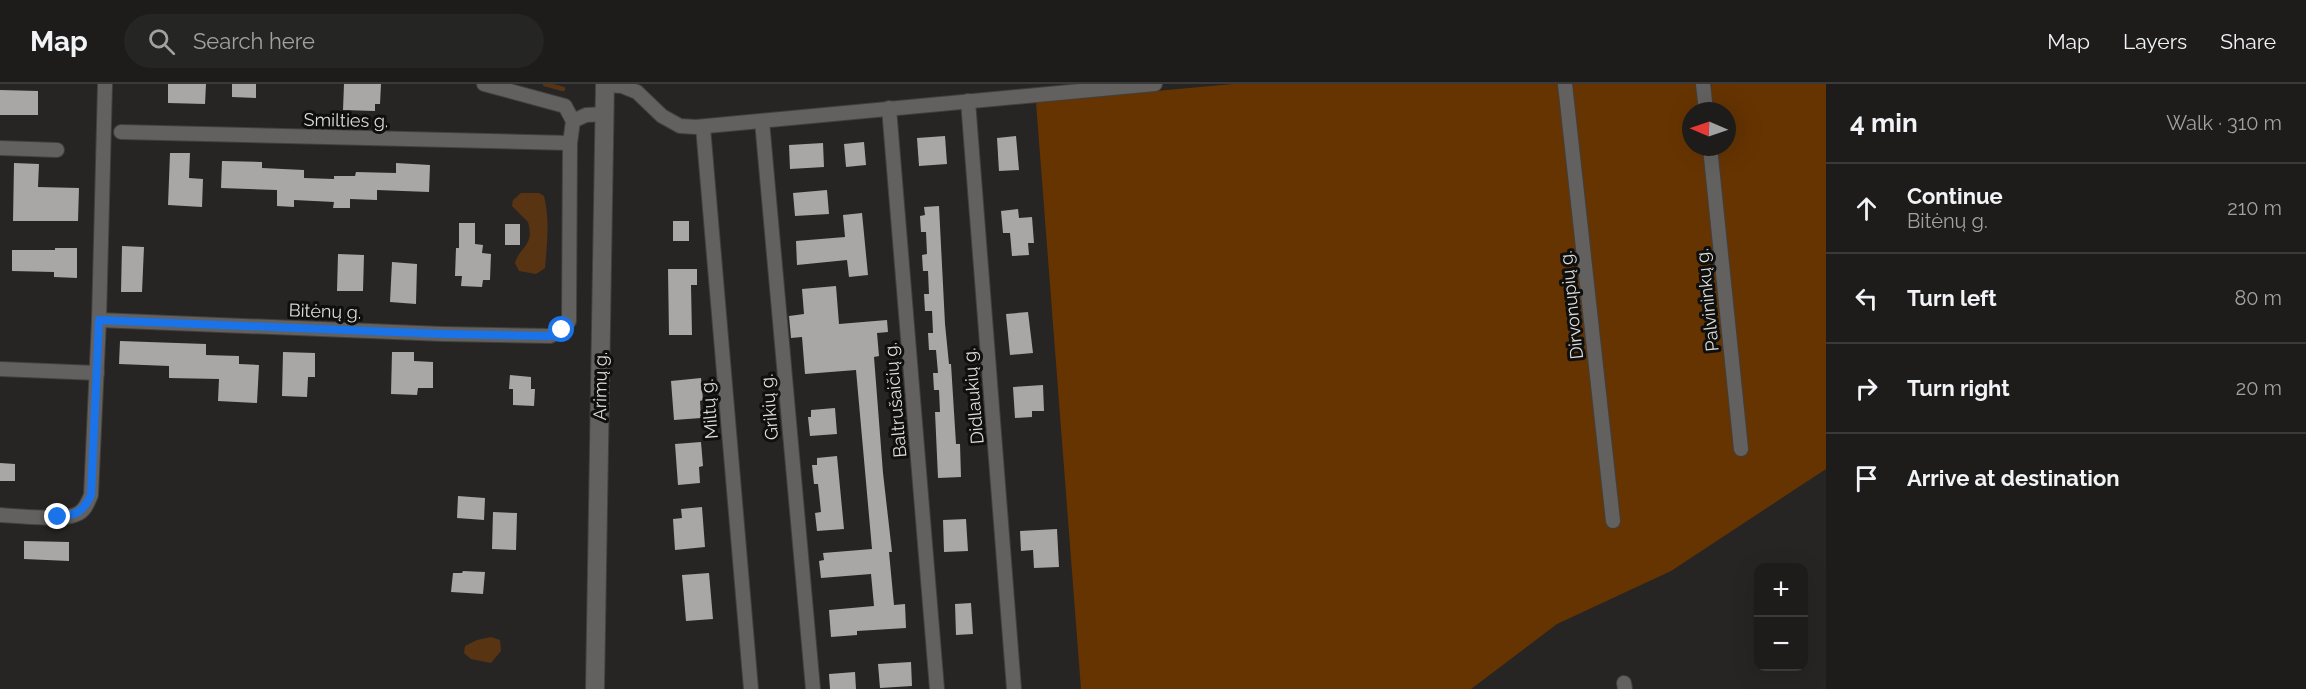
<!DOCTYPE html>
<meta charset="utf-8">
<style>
body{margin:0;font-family:Raleway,sans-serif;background:#252524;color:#f1f3f6}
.controls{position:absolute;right:18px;bottom:18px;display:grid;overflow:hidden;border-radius:12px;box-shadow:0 6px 24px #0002}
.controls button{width:54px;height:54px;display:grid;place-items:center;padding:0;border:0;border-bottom:2px solid #3b3a3a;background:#1d1c1b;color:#f1f3f6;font:30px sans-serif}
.compass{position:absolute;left:1682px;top:18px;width:54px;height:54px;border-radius:50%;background:#1d1c1b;box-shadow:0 6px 24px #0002;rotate:272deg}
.stop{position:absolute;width:18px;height:18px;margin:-14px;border:4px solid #1a73e8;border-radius:50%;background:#fff}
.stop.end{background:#1a73e8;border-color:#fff;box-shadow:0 2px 6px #0008}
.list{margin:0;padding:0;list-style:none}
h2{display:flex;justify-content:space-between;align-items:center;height:78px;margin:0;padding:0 24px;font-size:26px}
h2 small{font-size:20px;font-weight:400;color:#a0a1a3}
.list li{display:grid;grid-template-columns:39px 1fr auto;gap:18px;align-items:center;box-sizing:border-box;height:90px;padding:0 24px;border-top:2px solid #3b3a3a}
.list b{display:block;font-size:22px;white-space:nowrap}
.list p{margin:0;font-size:20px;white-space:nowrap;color:#a0a1a3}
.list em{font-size:20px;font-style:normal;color:#a0a1a3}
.icon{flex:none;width:33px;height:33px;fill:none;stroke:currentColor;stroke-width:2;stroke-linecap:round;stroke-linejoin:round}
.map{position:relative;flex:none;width:1826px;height:605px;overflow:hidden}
header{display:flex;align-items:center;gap:36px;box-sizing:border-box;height:84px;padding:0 30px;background:#1d1c1b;border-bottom:2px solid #3b3a3a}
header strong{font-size:28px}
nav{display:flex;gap:33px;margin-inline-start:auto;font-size:21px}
.search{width:420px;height:54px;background:#252524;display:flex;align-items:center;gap:15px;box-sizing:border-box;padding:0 21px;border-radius:33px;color:#a0a1a3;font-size:22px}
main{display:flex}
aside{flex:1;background:#1d1c1b}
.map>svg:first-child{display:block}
.green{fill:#663400;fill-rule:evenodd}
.water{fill:#593412}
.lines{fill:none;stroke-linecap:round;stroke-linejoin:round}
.stream{stroke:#593412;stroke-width:4.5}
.building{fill:#a9a7a5}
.street-casing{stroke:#41403f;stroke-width:16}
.secondary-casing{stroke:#41403f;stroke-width:20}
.street{stroke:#63615f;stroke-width:14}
.secondary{stroke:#63615f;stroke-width:18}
.route{stroke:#1a73e8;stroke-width:8}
.labels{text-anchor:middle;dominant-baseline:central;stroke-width:6;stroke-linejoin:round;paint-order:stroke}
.street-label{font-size:18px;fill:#dedddc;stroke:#0f0f0e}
</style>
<header>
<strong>Map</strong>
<div class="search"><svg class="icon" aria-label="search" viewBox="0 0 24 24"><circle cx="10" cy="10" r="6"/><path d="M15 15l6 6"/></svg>Search here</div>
<nav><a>Map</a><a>Layers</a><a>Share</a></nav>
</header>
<main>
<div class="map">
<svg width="1826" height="605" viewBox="0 0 1826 605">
<rect width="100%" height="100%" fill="#272524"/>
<path class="green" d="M 1233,0 L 1826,0 L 1826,385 L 1671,487 L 1557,540 L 1471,605 L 1081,605 L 1036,18 ZM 1691,27 L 1727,27 L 1727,63 L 1691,63 Z"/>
<g class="water">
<path d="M 521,109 L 539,109 L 544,112 C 550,136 547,160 545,184 L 536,190 L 519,187 L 515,179 C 520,162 535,162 528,138 L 512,122 L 513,116 Z"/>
<path d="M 491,553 L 500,556 L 501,567 L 491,579 L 471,575 L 464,569 L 465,562 L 477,556 Z"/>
</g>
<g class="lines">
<path class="stream" d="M 545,0 L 563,5"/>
</g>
<g class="building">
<path d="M 168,0 L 206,0 L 205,20 L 168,19 Z"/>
<path d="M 232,0 L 256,0 L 256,14 L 232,13 Z"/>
<path d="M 344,0 L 381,0 L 380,20 L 375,20 L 375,27 L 343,26 Z"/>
<path d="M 0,6 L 38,7 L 38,31 L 0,31 Z"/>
<path d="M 945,52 L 947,80 L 919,82 L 917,54 Z"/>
<path d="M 1016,52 L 1019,86 L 999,87 L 997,54 Z"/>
<path d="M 864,58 L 866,81 L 846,83 L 844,60 Z"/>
<path d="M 823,59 L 824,83 L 790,85 L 789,61 Z"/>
<path d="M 170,69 L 190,69 L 189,94 L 203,95 L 202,123 L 168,121 Z"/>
<path d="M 222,77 L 262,78 L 262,84 L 304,86 L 304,94 L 334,95 L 334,92 L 355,92 L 356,88 L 396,89 L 396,79 L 430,81 L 429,108 L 377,106 L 377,116 L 350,115 L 350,124 L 333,124 L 334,118 L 294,116 L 294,123 L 277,122 L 277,106 L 221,104 Z"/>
<path d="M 14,79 L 39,80 L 38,103 L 79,104 L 78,137 L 13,137 Z"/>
<path d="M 827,106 L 829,130 L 795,132 L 793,109 Z"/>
<path d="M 939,122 L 945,240 L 949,280 L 951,280 L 956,360 L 960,360 L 961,393 L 938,394 L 935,328 L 940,328 L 939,306 L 934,306 L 933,289 L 938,289 L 936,266 L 929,266 L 928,249 L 933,249 L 932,227 L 925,227 L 924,210 L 929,210 L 928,187 L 923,187 L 922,171 L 927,170 L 926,148 L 921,148 L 920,132 L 925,131 L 924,123 Z"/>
<path d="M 1018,125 L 1019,134 L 1032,133 L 1034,159 L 1028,159 L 1029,171 L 1012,172 L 1010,149 L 1003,149 L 1001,127 Z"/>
<path d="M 862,129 L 868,191 L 849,193 L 847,176 L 797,181 L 796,157 L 845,153 L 843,131 Z"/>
<rect x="673" y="137" width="16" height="20"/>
<path d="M 459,139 L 475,139 L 475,160 L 483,161 L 482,169 L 491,170 L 490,196 L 483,196 L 482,203 L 461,202 L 462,192 L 455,192 L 456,164 L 459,164 Z"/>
<rect x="505" y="140" width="15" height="21"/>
<path d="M 122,162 L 144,163 L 142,208 L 121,208 Z"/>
<path d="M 55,164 L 77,164 L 77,194 L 54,193 L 54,188 L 12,187 L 12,166 L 55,166 Z"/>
<path d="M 338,170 L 364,171 L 363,207 L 337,207 Z"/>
<path d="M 392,178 L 417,180 L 416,220 L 390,218 Z"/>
<path d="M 668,185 L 697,185 L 697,201 L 691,201 L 692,251 L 669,251 Z"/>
<path d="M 836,202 L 839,240 L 887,236 L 888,248 L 877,249 L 879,272 L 874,273 L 883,389 L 892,468 L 889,468 L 894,521 L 905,520 L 906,544 L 857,547 L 857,551 L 831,553 L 829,526 L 874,522 L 871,490 L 821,494 L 819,477 L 824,476 L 823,469 L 872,465 L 856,286 L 805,290 L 802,253 L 791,254 L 789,232 L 804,230 L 802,205 Z"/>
<path d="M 1028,228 L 1033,269 L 1010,271 L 1006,230 Z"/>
<path d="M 120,257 L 206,260 L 206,271 L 239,272 L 239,280 L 259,281 L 257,319 L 218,317 L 219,295 L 169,294 L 169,282 L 119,280 Z"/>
<path d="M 283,268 L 315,269 L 315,293 L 308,293 L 307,313 L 282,312 Z"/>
<path d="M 392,268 L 414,268 L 414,277 L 433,278 L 433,304 L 418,304 L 417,311 L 391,310 Z"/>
<path d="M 510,291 L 531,293 L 531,305 L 535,305 L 534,322 L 513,321 L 513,305 L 509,305 Z"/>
<path d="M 701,294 L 703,316 L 700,317 L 701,334 L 674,336 L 671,297 Z"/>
<path d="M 1043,301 L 1044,327 L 1032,327 L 1032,333 L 1015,334 L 1013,303 Z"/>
<path d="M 835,324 L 837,350 L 810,352 L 808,333 L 811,333 L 811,326 Z"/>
<path d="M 701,358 L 703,382 L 699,383 L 700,399 L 678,401 L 675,360 Z"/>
<path d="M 837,372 L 844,445 L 817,447 L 815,429 L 821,428 L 818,400 L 814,400 L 812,381 L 817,381 L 817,374 Z"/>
<path d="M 0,379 L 15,380 L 15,397 L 0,397 Z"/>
<path d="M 458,412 L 485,414 L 484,436 L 457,434 Z"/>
<path d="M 702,423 L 705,463 L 675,466 L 673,435 L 682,434 L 681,425 Z"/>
<path d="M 493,428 L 517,429 L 516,466 L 492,465 Z"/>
<path d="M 966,435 L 968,467 L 944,468 L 943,436 Z"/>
<path d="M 1057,445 L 1059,483 L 1034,484 L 1033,466 L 1021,467 L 1020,447 Z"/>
<path d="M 24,457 L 69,458 L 69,477 L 24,475 Z"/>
<path d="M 463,487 L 485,488 L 483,510 L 451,508 L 453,489 L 462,489 Z"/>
<path d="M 709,489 L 713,535 L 686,537 L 682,491 Z"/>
<path d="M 971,519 L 973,550 L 956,551 L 955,520 Z"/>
<path d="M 911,578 L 912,602 L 880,604 L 878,580 Z"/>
<path d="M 855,588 L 856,605 L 830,605 L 829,590 Z"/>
</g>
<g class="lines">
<defs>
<g id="street">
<path d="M 484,0 L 565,22 L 573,37"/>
<path d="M 1565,0 L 1613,437"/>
<path d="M 1703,0 L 1706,27"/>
<path d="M 605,1 L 622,2 L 637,8 L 662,32 L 680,42 L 696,43 L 1155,0"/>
<path d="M 968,17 L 1014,605"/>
<path d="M 889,24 L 937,605"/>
<path d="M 762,37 L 813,605"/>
<path d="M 703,43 L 751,605"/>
<path d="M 121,48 L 570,59"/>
<path d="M 1710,63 L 1741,365"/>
<path d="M 0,64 L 57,66"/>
<path d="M 99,236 L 443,250 L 550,252 L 562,246 L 569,237 L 570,59 L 573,37 L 586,31 L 605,30"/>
<path d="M 0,285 L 97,289"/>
<path d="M 0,431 C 16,432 65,437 77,430 C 85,427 88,418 91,411 L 99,236 L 105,0"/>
<path d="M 1624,599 L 1625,605"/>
</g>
<path id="secondary" d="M 595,605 L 605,0"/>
</defs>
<use href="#street" class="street-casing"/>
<use href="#secondary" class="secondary-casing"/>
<use href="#street" class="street"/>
<use href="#secondary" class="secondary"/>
</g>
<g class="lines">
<path class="route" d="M 58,433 C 76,431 83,428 91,411 L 99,236 L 443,250 L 550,252 L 562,246"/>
</g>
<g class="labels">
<g class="street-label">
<text transform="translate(346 36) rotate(1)">Smilties g.</text>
<text transform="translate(1707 216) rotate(-96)">Palvininkų g.</text>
<text transform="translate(1571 221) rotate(-96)">Dirvonupių g.</text>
<text transform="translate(325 227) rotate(2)">Bitėnų g.</text>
<text transform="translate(600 302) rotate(-89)">Arimų g.</text>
<text transform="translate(973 312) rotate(-95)">Didlaukių g.</text>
<text transform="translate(895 316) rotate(-95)">Baltrušaičių g.</text>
<text transform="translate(769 323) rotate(-95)">Grikių g.</text>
<text transform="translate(709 325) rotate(-95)">Miltų g.</text>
</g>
</g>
</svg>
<div class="controls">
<button>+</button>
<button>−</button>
</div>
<svg class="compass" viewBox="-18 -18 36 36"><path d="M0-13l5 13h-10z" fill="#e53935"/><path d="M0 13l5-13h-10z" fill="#a0a1a3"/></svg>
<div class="stop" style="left:562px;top:246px"></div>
<div class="stop end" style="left:58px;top:433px"></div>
</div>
<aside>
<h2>4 min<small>Walk · 310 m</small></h2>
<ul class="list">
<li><svg class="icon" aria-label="ahead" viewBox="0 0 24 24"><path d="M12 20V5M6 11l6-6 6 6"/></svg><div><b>Continue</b><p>Bitėnų g.</p></div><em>210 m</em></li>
<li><svg class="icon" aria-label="left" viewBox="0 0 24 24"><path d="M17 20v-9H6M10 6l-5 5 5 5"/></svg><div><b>Turn left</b></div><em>80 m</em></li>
<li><svg class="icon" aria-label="right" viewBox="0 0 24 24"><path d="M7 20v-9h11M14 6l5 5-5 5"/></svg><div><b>Turn right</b></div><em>20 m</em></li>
<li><svg class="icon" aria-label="arrive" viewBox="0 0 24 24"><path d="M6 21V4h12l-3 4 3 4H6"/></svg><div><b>Arrive at destination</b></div></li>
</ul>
</aside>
</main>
